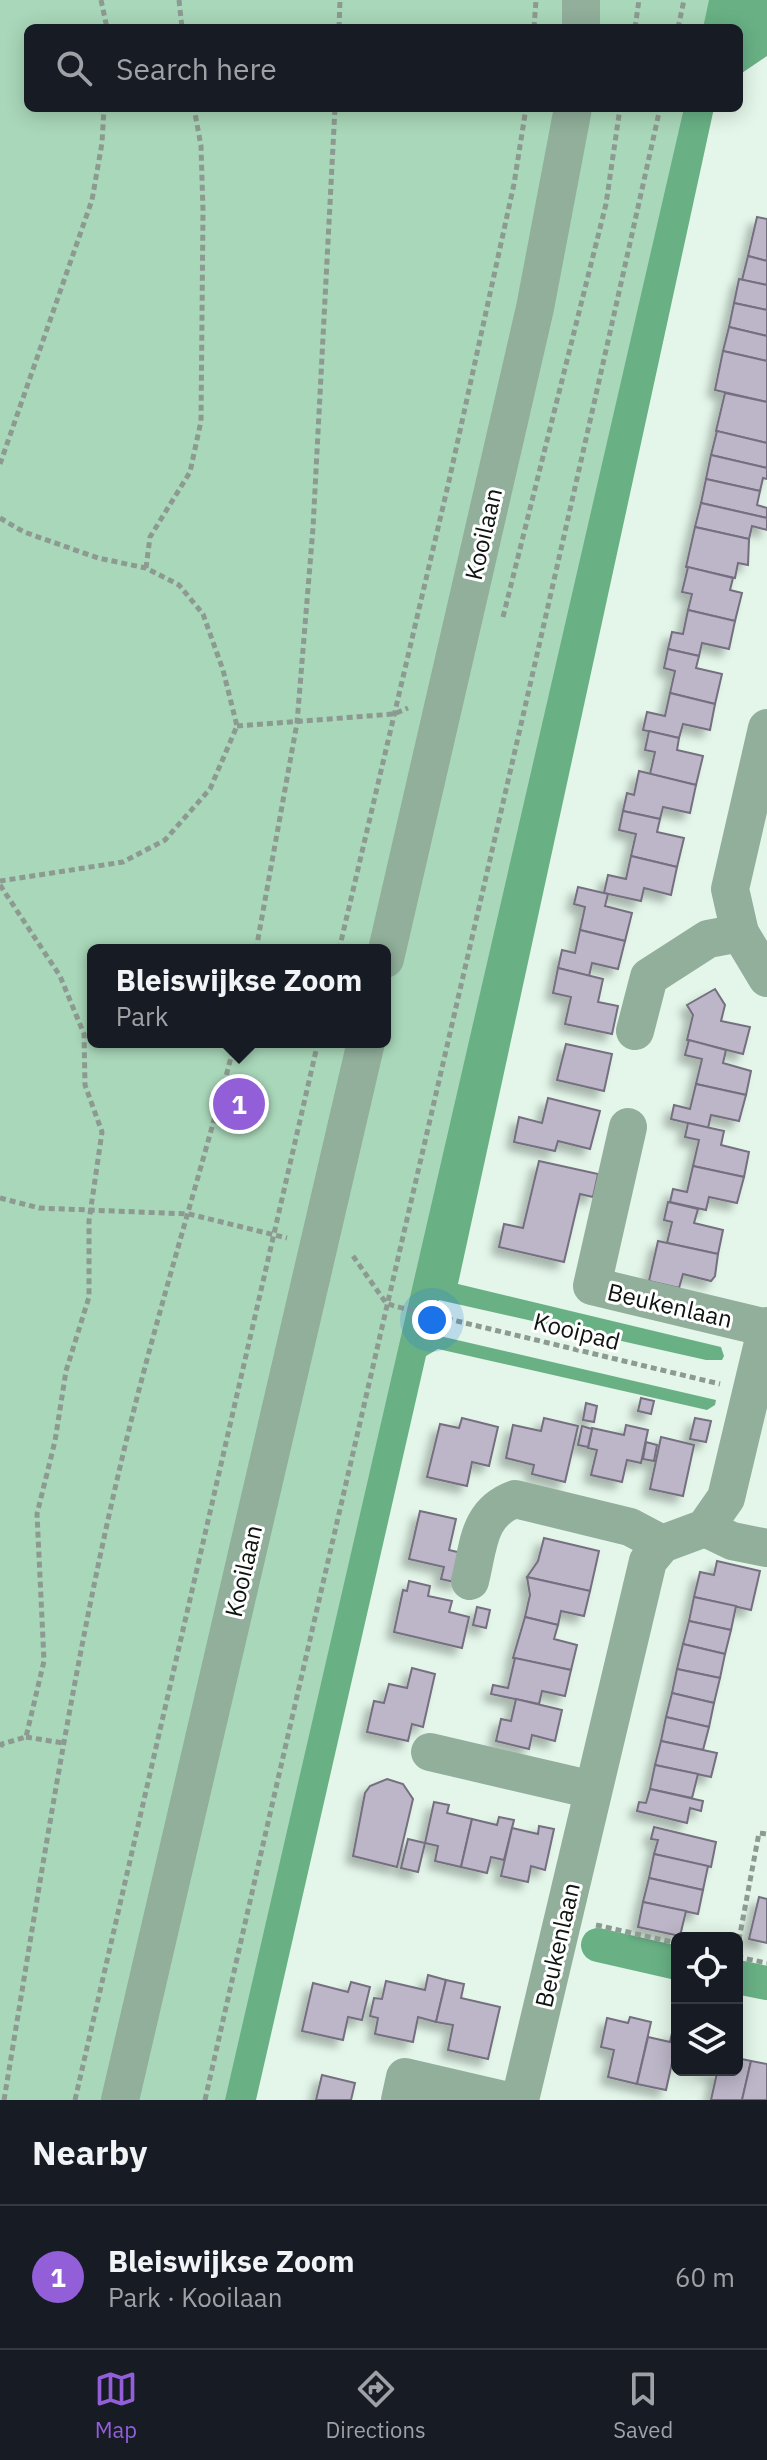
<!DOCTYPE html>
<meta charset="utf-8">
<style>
body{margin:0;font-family:"IBM Plex Sans",sans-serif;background:#242831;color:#f1f3f6}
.controls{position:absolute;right:24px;bottom:24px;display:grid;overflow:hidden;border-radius:12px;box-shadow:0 4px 20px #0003}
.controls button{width:72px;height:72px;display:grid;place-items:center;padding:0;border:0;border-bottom:2px solid #363941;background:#171b24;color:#f1f3f6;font:40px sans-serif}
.you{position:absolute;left:432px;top:1320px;width:28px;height:28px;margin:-20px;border:6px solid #fff;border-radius:50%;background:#1a73e8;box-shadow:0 0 0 12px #1a73e833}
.badge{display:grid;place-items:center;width:52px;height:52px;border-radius:50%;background:#925fd8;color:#fff;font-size:26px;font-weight:700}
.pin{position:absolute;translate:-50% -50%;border:4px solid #fff;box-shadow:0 2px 8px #0006}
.popup{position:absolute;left:87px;top:944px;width:304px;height:104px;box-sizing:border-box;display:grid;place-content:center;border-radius:12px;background:#171b24;filter:drop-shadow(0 2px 6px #0005);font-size:26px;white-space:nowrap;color:#9ea1a6}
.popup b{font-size:30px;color:#f1f3f6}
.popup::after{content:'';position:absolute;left:50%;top:100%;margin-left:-16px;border:16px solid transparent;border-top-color:#171b24}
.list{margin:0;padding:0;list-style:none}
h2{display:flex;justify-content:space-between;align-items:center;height:104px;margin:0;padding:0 32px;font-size:34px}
h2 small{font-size:26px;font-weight:400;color:#9ea1a6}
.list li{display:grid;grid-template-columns:52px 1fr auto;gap:24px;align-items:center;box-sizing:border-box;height:144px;padding:0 32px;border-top:2px solid #363941}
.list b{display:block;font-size:30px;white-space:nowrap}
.list p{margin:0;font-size:26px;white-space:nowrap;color:#9ea1a6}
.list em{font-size:26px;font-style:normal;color:#9ea1a6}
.icon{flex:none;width:44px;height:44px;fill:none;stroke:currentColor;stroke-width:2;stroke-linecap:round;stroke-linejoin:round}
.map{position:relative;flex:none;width:767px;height:2100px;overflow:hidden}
.search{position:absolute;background:#171b24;box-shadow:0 4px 20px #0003;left:24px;right:24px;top:24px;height:88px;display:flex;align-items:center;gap:20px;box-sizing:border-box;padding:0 28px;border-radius:12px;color:#9ea1a6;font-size:30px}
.sheet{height:248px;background:#171b24}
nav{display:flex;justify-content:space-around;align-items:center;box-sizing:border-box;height:112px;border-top:2px solid #363941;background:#171b24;font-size:22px;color:#9ea1a6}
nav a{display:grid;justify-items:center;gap:4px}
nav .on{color:#925fd8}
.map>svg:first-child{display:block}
.green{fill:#a9d7b9;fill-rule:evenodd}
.water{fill:#69b185}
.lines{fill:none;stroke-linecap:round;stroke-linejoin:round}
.canal{stroke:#69b185;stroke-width:34}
.building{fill:#bcb6c8;stroke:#756f7f;stroke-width:2;filter:url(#shadow)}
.path{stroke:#8d9a91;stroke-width:5;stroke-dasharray:6 4;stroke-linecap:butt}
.street{stroke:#91af9b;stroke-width:38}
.labels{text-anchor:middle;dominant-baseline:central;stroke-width:6;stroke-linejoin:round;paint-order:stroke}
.street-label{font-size:24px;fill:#0e1410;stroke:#fff}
</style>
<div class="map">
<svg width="767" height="2100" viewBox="0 0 767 2100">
<defs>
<filter id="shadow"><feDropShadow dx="-7" dy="7" stdDeviation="4" flood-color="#0004"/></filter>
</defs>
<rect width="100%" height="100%" fill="#e4f6ea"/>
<path class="green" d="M 0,0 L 735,0 L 729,28 L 28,28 L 28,108 L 711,108 L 244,2100 L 0,2100 ZM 93,950 L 385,950 L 385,1042 L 93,1042 Z"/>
<g class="water">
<path d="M 709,0 L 767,0 L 767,56 L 739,75 L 739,28 L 703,28 Z"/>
<path d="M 684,108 L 714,108 L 458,1284 L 721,1347 L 724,1356 L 722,1360 L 706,1360 L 439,1300 L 431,1334 L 716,1400 L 715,1405 L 707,1410 L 438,1349 L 426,1356 L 256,2100 L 225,2100 Z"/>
</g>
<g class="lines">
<g class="canal">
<path d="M 598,1945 L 677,1963"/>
<path d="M 737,1977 L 767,1983"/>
</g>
</g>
<g class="building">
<path d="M 757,217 L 767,219 L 767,261 L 748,256 Z"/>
<path d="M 748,256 L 767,261 L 767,285 L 742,280 Z"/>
<path d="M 739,279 L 767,285 L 767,310 L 734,303 Z"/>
<path d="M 734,303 L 767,310 L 767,336 L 729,327 Z"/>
<path d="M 729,327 L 767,336 L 767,361 L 723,351 Z"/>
<path d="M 723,351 L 767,361 L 767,402 L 715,390 Z"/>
<path d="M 725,393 L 767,402 L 767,443 L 716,431 Z"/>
<path d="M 717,431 L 767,443 L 767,468 L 711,455 Z"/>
<path d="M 711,455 L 767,468 L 767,479 L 763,478 L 760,491 L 706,479 Z"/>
<path d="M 706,479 L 760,491 L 757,505 L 767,508 L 767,518 L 701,503 Z"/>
<path d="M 701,503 L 767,518 L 767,530 L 752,526 L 749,539 L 695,527 Z"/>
<path d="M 695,527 L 749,539 L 748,565 L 738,563 L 735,578 L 686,567 Z"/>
<path d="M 688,567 L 733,578 L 730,590 L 742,593 L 735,621 L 688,610 L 692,594 L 682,592 Z"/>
<path d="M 688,610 L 735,621 L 729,649 L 702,643 L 699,656 L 668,649 L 672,632 L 683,634 Z"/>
<path d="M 668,649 L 699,656 L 696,668 L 722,674 L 715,704 L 670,693 L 675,671 L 664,668 Z"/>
<path d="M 670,693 L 715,704 L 710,730 L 683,724 L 679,738 L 643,730 L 647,712 L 665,716 Z"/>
<path d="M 649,731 L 679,738 L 677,750 L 703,756 L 696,785 L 650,774 L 655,752 L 645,750 Z"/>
<path d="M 639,771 L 696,785 L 690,813 L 663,807 L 660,819 L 623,811 L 627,793 L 634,795 Z"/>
<path d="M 623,811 L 660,819 L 657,832 L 684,838 L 677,867 L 631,856 L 636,834 L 619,830 Z"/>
<path d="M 631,856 L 677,867 L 671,895 L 644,888 L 641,901 L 604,893 L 608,875 L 626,879 Z"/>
<path d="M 578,887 L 608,894 L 605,906 L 632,913 L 625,941 L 580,930 L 585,907 L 574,904 Z"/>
<path d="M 580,930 L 625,941 L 618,969 L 592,963 L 589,976 L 558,968 L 562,950 L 575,953 Z"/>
<path d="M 558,968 L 603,979 L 598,1002 L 618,1006 L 612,1034 L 565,1024 L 571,997 L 553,993 Z"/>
<path d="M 715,989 L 725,1005 L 721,1021 L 750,1027 L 743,1054 L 687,1040 L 693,1015 L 687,1005 Z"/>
<path d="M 689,1040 L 726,1050 L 723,1063 L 751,1071 L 746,1095 L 696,1084 L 702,1059 L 685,1055 Z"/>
<path d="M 566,1044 L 612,1054 L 604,1091 L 557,1080 Z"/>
<path d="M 696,1084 L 746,1095 L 739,1121 L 711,1115 L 708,1128 L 671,1119 L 674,1105 L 690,1109 Z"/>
<path d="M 548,1098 L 600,1111 L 590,1149 L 558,1141 L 555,1151 L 514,1142 L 519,1117 L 542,1123 Z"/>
<path d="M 688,1123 L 724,1131 L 721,1145 L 749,1152 L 744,1177 L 693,1166 L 699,1140 L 685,1137 Z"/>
<path d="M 539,1161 L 598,1174 L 593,1197 L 580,1194 L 564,1262 L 499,1247 L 504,1224 L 523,1228 Z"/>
<path d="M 693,1166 L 744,1177 L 737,1203 L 709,1197 L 706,1210 L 670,1202 L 673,1189 L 687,1192 Z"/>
<path d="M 668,1202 L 698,1209 L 694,1223 L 723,1230 L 718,1254 L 667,1243 L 672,1222 L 664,1220 Z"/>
<path d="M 658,1241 L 718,1254 L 715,1276 L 711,1281 L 683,1274 L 679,1288 L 649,1281 Z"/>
<path d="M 641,1398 L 654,1401 L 651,1414 L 638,1411 Z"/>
<path d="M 586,1403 L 597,1406 L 594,1422 L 583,1420 Z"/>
<path d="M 462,1418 L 498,1427 L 489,1466 L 472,1462 L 467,1486 L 427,1477 L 440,1424 L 459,1428 Z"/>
<path d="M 544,1418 L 578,1426 L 565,1482 L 532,1474 L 534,1465 L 506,1458 L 513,1425 L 541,1431 Z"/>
<path d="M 695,1418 L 711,1421 L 706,1442 L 690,1439 Z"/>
<path d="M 626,1425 L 648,1430 L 641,1463 L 627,1460 L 622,1482 L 591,1475 L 597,1450 L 588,1448 L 592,1428 L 624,1435 Z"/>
<path d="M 582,1426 L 592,1429 L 588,1447 L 578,1445 Z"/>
<path d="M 661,1437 L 694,1445 L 683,1496 L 650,1489 Z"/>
<path d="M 646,1442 L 657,1445 L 654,1461 L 643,1459 Z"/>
<path d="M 420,1511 L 456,1519 L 449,1550 L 466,1554 L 459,1583 L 441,1579 L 444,1567 L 409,1559 Z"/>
<path d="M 544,1538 L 599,1551 L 590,1591 L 527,1577 L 538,1561 Z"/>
<path d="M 717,1561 L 760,1571 L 751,1610 L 694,1597 L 700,1572 L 714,1575 Z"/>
<path d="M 527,1577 L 590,1591 L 584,1616 L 561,1611 L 558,1625 L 525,1617 L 530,1595 Z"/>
<path d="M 409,1581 L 430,1586 L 428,1596 L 452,1601 L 449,1612 L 469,1617 L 462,1648 L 394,1632 L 403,1590 L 407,1591 Z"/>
<path d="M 694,1597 L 736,1606 L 731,1630 L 689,1621 Z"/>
<path d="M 477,1607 L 490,1610 L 486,1628 L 473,1625 Z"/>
<path d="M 525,1617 L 558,1625 L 554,1639 L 577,1645 L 571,1670 L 513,1658 Z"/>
<path d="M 689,1621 L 731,1630 L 725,1654 L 683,1644 Z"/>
<path d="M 683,1644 L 725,1654 L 720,1678 L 677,1669 Z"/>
<path d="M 515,1658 L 571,1670 L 565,1696 L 542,1691 L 539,1704 L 491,1694 L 493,1685 L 508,1688 Z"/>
<path d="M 412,1668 L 435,1674 L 423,1727 L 412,1724 L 408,1741 L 367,1732 L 374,1701 L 384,1703 L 389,1684 L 407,1688 Z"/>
<path d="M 677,1669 L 720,1678 L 714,1703 L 672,1693 Z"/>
<path d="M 672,1693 L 714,1703 L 709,1727 L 666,1717 Z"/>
<path d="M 516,1699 L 562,1710 L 555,1741 L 532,1735 L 529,1749 L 496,1741 L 501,1719 L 511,1721 Z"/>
<path d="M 666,1717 L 709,1727 L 703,1750 L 661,1741 Z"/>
<path d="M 661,1741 L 717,1753 L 711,1777 L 655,1765 Z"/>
<path d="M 655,1765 L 698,1774 L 692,1798 L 650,1789 Z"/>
<path d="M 387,1779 L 403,1784 L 413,1799 L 397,1867 L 353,1856 L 365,1793 L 370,1786 Z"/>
<path d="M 650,1789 L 703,1801 L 701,1811 L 690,1808 L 687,1823 L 637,1811 L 639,1802 L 646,1803 Z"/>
<path d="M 434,1802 L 449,1805 L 447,1813 L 472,1819 L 461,1867 L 435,1861 L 438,1846 L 425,1843 Z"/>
<path d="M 499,1817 L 514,1820 L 504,1860 L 491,1857 L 487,1873 L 461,1867 L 472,1819 L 497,1825 Z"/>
<path d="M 539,1826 L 554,1829 L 545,1870 L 531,1866 L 528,1882 L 501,1876 L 512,1828 L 538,1834 Z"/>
<path d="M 654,1827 L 716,1842 L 711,1867 L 654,1854 L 658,1840 L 651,1839 Z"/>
<path d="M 408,1839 L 425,1843 L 418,1872 L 401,1868 Z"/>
<path d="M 654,1854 L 708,1866 L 703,1890 L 649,1878 Z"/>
<path d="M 649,1878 L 703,1890 L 698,1914 L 643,1902 Z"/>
<path d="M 759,1897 L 767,1899 L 767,1943 L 749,1939 Z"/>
<path d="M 643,1902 L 686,1911 L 680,1936 L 638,1927 Z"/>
<path d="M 428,1975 L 446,1980 L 436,2022 L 418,2017 L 413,2042 L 375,2034 L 378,2018 L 370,2016 L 374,1998 L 382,1999 L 386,1981 L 425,1990 Z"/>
<path d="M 446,1980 L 464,1984 L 461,1998 L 500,2007 L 488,2059 L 448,2050 L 453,2025 L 436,2022 Z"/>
<path d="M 351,1982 L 370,1987 L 362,2020 L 348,2017 L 343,2040 L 302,2031 L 313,1983 L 348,1992 Z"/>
<path d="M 630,2017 L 651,2022 L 637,2084 L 608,2077 L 614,2050 L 601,2047 L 607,2018 L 628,2023 Z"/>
<path d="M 672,2033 L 677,2034 L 677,2064 L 672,2063 L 666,2090 L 637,2084 L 648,2037 L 670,2042 Z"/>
<path d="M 737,2058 L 751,2061 L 742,2100 L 711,2100 L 717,2073 L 704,2070 L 737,2070 Z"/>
<path d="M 751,2061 L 767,2064 L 767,2100 L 742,2100 Z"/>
<path d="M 322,2075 L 355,2083 L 351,2100 L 316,2100 Z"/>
</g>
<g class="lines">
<g class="path">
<path d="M 101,0 L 107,28"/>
<path d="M 179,0 L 182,28"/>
<path d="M 339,28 L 340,0"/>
<path d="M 534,28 L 536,0"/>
<path d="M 635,28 L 639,0"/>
<path d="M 678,28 L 684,0"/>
<path d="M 0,464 L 92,200 L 102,143 L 104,108"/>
<path d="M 0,518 L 24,532 L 98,558 L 146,568 L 179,585 L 203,614 L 223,670 L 237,726 L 210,789 L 165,840 L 123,862 L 0,881"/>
<path d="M 146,568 L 150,537 L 190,472 L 201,421 L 203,211 L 201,146 L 194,108"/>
<path d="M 503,617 L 606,204 L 620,108"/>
<path d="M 237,726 L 394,714 L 408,708"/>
<path d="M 0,885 L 60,976 L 84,1034 L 85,1085 L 102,1132 L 89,1221 L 89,1297 L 66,1371 L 55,1441 L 37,1514 L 44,1661 L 26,1737 L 2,1744 L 0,1750"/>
<path d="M 256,950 L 297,723 L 313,528 L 335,108"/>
<path d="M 339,950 L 449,481 L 514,184 L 526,108"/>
<path d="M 0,1198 L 39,1208 L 189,1214 L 287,1238"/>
<path d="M 353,1256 L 386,1303 L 394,1306 L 720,1384"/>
<path d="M 26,1737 L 63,1743"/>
<path d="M 596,1925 L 677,1943"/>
<path d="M 737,1950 L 759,1833 L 767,1834"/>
<path d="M 737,1957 L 767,1963"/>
<path d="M 4,2100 C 44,1861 79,1621 140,1386 C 170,1271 205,1157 235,1042"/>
<path d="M 75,2100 L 318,1042"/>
<path d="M 205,2100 C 355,1435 513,773 660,108"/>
</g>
<g class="street">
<path d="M 581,28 L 581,0"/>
<path d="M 767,728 L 730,889 L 740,933 L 767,978"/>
<path d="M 385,959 L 535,308 L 573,108"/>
<path d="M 635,1031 L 649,977 L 708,939 L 740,933"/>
<path d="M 628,1127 L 592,1286 L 767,1328"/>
<path d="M 705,1528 L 732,1541 L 767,1548"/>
<path d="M 470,1581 C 479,1546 477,1513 515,1499 L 630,1527 L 662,1544"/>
<path d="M 430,1752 L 593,1790"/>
<path d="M 120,2100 L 366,1042"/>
<path d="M 400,2100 L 405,2077 L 504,2100"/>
<path d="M 520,2100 L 648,1561 L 662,1544 L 705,1528 L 726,1498 L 767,1326"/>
</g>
</g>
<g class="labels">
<g class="street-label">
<text transform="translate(483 534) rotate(-77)">Kooilaan</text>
<text transform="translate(670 1305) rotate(13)">Beukenlaan</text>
<text transform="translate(577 1331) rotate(14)">Kooipad</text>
<text transform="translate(243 1571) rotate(-77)">Kooilaan</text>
<text transform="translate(557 1945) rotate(-77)">Beukenlaan</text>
</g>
</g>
</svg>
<div class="controls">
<button><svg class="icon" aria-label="locate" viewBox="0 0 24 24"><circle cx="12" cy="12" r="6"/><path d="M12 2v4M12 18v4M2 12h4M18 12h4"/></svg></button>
<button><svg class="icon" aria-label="layers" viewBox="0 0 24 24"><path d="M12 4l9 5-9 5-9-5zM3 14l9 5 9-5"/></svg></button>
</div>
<div class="you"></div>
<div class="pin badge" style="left:239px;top:1104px">1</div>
<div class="popup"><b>Bleiswijkse Zoom</b>Park</div>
<div class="search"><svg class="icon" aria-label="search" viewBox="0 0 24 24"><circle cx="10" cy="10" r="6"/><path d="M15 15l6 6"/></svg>Search here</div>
</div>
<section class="sheet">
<h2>Nearby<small></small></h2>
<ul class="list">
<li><span class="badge">1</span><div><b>Bleiswijkse Zoom</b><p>Park · Kooilaan</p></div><em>60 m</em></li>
</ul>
</section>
<nav>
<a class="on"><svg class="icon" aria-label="map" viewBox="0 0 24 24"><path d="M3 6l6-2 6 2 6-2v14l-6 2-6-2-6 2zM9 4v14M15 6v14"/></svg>Map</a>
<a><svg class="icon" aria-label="directions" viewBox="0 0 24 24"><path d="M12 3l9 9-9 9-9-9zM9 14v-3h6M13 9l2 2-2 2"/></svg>Directions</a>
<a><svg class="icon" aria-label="saved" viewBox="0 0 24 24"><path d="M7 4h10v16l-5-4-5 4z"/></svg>Saved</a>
</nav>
